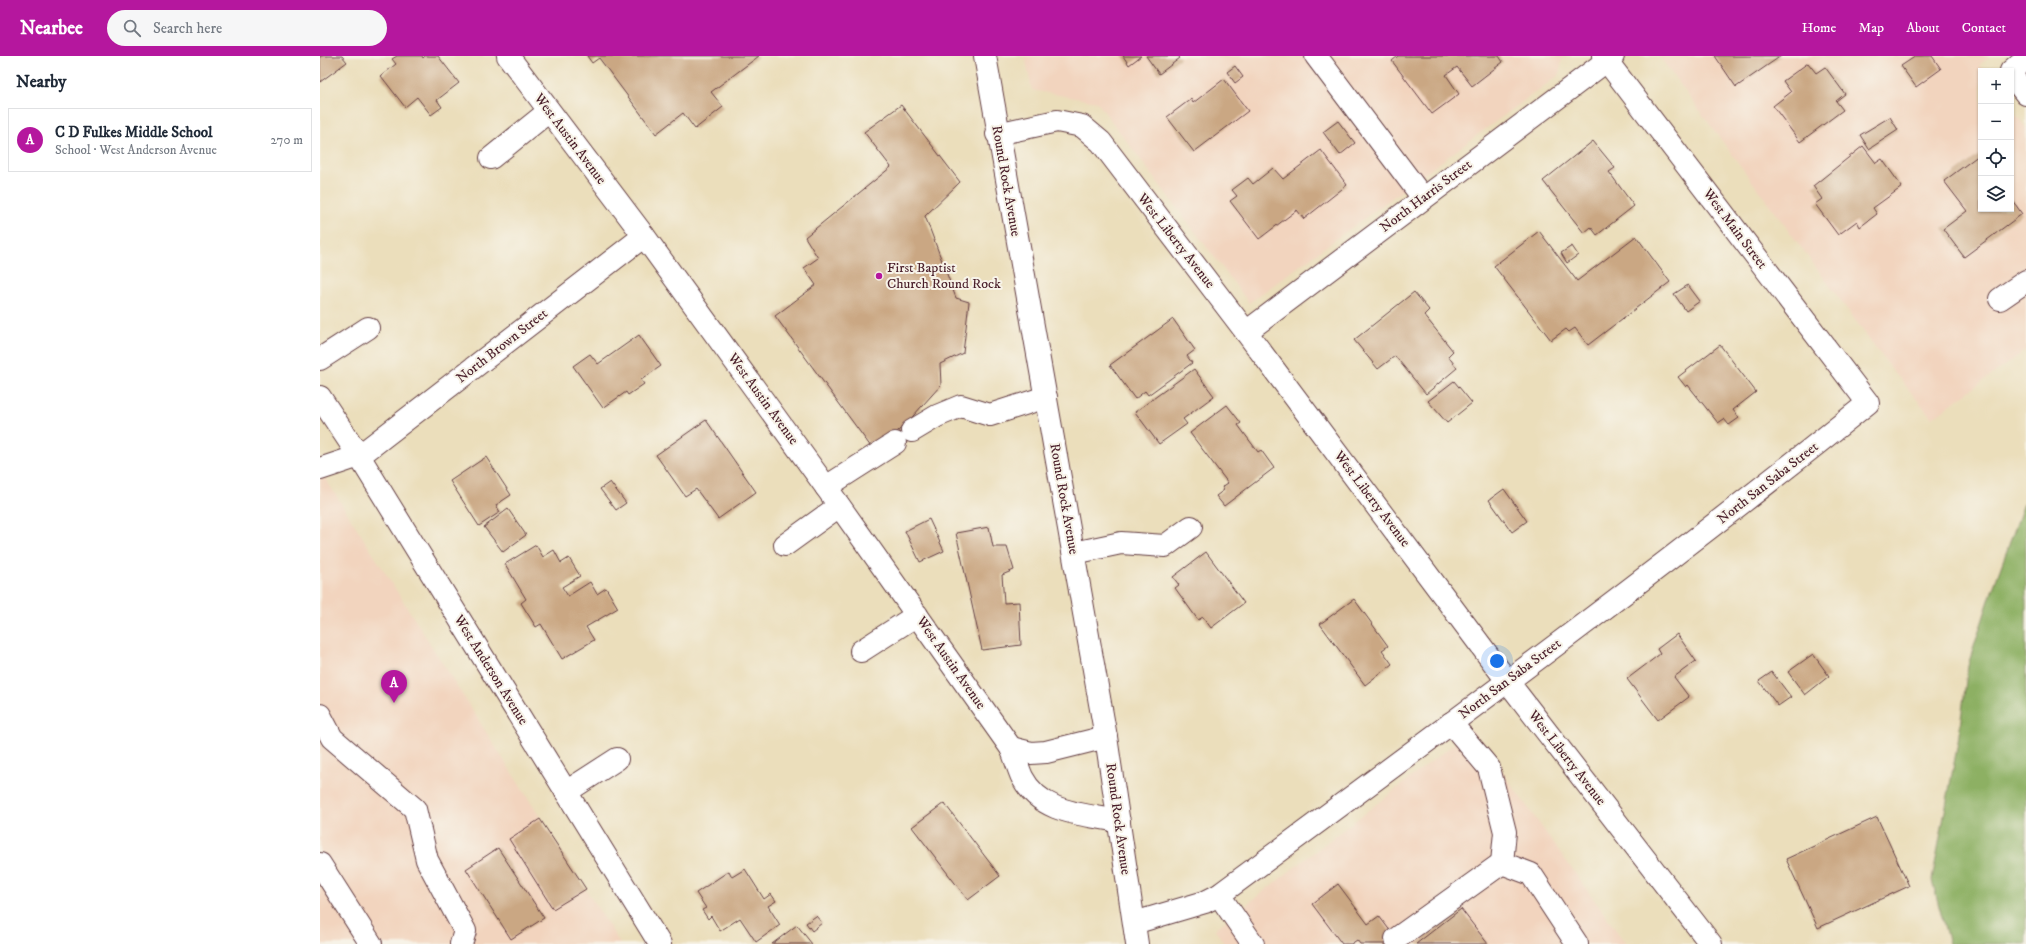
<!DOCTYPE html>
<meta charset="utf-8">
<style>
body{margin:0;font-family:"IM FELL DW Pica",serif;background:#f6f6f7;color:#1f2937}
.controls{position:absolute;right:12px;top:12px;display:grid;overflow:hidden;border-radius:0px;box-shadow:0 1px 3px #0004}
.controls button{width:36px;height:36px;display:grid;place-items:center;padding:0;border:0;border-bottom:1px solid #e0e1e3;background:#fff;color:#1f2937;font:20px sans-serif}
.you{position:absolute;left:1177px;top:605px;width:14px;height:14px;margin:-10px;border:3px solid #fff;border-radius:50%;background:#1a73e8;box-shadow:0 0 0 6px #1a73e833}
.badge{display:grid;place-items:center;width:26px;height:26px;border-radius:50%;background:#b5179e;color:#fff;font-size:13px;font-weight:700}
.pin{position:absolute;translate:-50% -33px;filter:drop-shadow(0 1px 2px #0008)}
.pin::after{content:'';position:absolute;top:21px;width:14px;height:12px;background:inherit;clip-path:polygon(0 0,100% 0,50% 100%)}
.list{margin:0;padding:0;list-style:none}
h2{display:flex;justify-content:space-between;align-items:center;height:52px;margin:0;padding:0 16px;font-size:17px}
h2 small{font-size:13px;font-weight:400;color:#747a83}
.list li{display:grid;grid-template-columns:26px 1fr auto;gap:12px;align-items:center;box-sizing:border-box;height:64px;margin:0 8px 8px;padding:0 8px;border:1px solid #e0e1e3;border-radius:0px}
.list b{display:block;font-size:15px;white-space:nowrap}
.list p{margin:0;font-size:13px;white-space:nowrap;color:#747a83}
.list em{font-size:13px;font-style:normal;color:#747a83}
.icon{flex:none;width:22px;height:22px;fill:none;stroke:currentColor;stroke-width:2;stroke-linecap:round;stroke-linejoin:round}
.map{position:relative;flex:none;width:1706px;height:888px;overflow:hidden}
header{display:flex;align-items:center;gap:24px;box-sizing:border-box;height:56px;padding:0 20px;background:#b5179e;color:#fff}
header strong{font-size:19px}
nav{display:flex;gap:22px;margin-inline-start:auto;font-size:14px}
.search{width:280px;height:36px;background:#f6f6f7;display:flex;align-items:center;gap:10px;box-sizing:border-box;padding:0 14px;border-radius:22px;color:#747a83;font-size:15px}
main{display:flex}
aside{flex:1;background:#fff}
.map>svg:first-child{display:block}
.built{fill:#f2d4be}
.forest{fill:#8db064;stroke:#6c6848}
.building{fill:#caa783}
.lines{fill:none;stroke-linecap:round;stroke-linejoin:round}
.minor-casing{stroke:#623c41;stroke-width:24}
.minor{stroke:#fff;stroke-width:22}
.poi-dot{fill:#b5179e;stroke:#f7f3e8;stroke-width:1.5}
.labels{text-anchor:middle;dominant-baseline:central;stroke-width:4;stroke-linejoin:round;paint-order:stroke}
.street-label{font-size:14px;fill:#4a1f2b;stroke:#f7f3e8}
.poi-label{font-size:14px;fill:#4a1f2b;stroke:#f7f3e8;text-anchor:start}
</style>
<header>
<strong>Nearbee</strong>
<div class="search"><svg class="icon" aria-label="search" viewBox="0 0 24 24"><circle cx="10" cy="10" r="6"/><path d="M15 15l6 6"/></svg>Search here</div>
<nav><a>Home</a><a>Map</a><a>About</a><a>Contact</a></nav>
</header>
<main>
<aside>
<h2>Nearby<small></small></h2>
<ul class="list">
<li><span class="badge">A</span><div><b>C D Fulkes Middle School</b><p>School · West Anderson Avenue</p></div><em>270 m</em></li>
</ul>
</aside>
<div class="map">
<svg width="1706" height="888" viewBox="0 0 1706 888">
<rect width="100%" height="100%" fill="#f7f3e8"/>
<filter id="ink" filterUnits="userSpaceOnUse"><feTurbulence type="fractalNoise" baseFrequency=".025" numOctaves="2"/><feDisplacementMap in="SourceGraphic" scale="8" xChannelSelector="R" yChannelSelector="G"/><feConvolveMatrix kernelMatrix="1 2 1 2 8 2 1 2 1" color-interpolation-filters="sRGB"/></filter>
<filter id="wash" filterUnits="userSpaceOnUse"><feTurbulence type="fractalNoise" baseFrequency=".012" numOctaves="4" result="noise"/><feDisplacementMap in="SourceGraphic" scale="16" xChannelSelector="R" yChannelSelector="G"/><feGaussianBlur stdDeviation="0.9" result="paint"/><feColorMatrix in="noise" values="0 0 0 0 0 0 0 0 0 0 0 0 0 0 0 0 0 1.4 0 .05"/><feComposite in="paint" operator="in"/></filter>
<g filter="url(#wash)">
<rect width="100%" height="100%" fill="#ebdebb"/>
<g class="built">
<path d="M 705,0 L 1243,0 L 1239,19 L 929,247 L 777,46 L 712,34 Z"/>
<path d="M 1339,0 L 1671,0 L 1659,9 L 1664,15 L 1661,15 L 1661,153 L 1691,153 L 1691,52 L 1706,72 L 1706,294 L 1612,362 L 1567,307 Z"/>
<path d="M 0,414 L 296,881 L 300,888 L 0,888 Z"/>
<path d="M 1152,674 L 1306,888 L 904,888 L 895,873 Z"/>
</g>
<path class="forest" d="M 1706,442 L 1706,888 L 1629,888 L 1612,824 L 1638,686 L 1648,609 L 1671,538 Z"/>
<g id="blocks">
<g class="building">
<path d="M 0,0 L 22,0 L 27,6 L 0,26 Z"/>
<path d="M 77,0 L 102,0 L 103,2 L 105,0 L 118,0 L 139,27 L 117,44 L 122,51 L 111,59 L 97,41 L 85,51 L 61,20 L 76,8 L 72,3 Z"/>
<path d="M 267,0 L 439,0 L 391,36 L 403,51 L 375,73 L 363,57 L 336,78 L 279,2 L 272,7 Z"/>
<path d="M 803,0 L 821,0 L 809,9 Z"/>
<path d="M 826,0 L 858,0 L 860,2 L 839,18 Z"/>
<path d="M 1078,0 L 1179,0 L 1183,6 L 1152,30 L 1137,11 L 1126,19 L 1139,38 L 1112,58 L 1072,5 Z"/>
<path d="M 1395,0 L 1461,0 L 1416,31 Z"/>
<path d="M 1596,0 L 1612,0 L 1621,13 L 1596,31 L 1581,10 Z"/>
<path d="M 1488,7 L 1496,17 L 1505,11 L 1525,38 L 1516,45 L 1523,54 L 1480,86 L 1453,50 L 1471,36 L 1463,25 Z"/>
<path d="M 915,10 L 923,21 L 915,27 L 907,16 Z"/>
<path d="M 904,23 L 928,55 L 874,96 L 847,61 L 871,43 L 873,47 Z"/>
<path d="M 581,49 L 640,126 L 605,160 L 636,242 L 649,246 L 643,297 L 620,308 L 621,329 L 584,370 L 554,395 L 455,260 L 496,229 L 484,212 L 498,202 L 485,181 L 571,111 L 544,76 Z"/>
<path d="M 1570,61 L 1578,74 L 1549,93 L 1540,79 Z"/>
<path d="M 1018,65 L 1035,87 L 1020,99 L 1003,76 Z"/>
<path d="M 1273,85 L 1295,112 L 1289,116 L 1314,150 L 1277,179 L 1271,171 L 1264,177 L 1223,125 Z"/>
<path d="M 1543,90 L 1556,107 L 1562,103 L 1582,131 L 1553,152 L 1557,158 L 1540,171 L 1537,165 L 1518,179 L 1495,148 L 1502,143 L 1493,130 Z"/>
<path d="M 1001,94 L 1027,129 L 984,163 L 977,154 L 939,183 L 910,145 L 917,140 L 912,134 L 928,122 L 933,128 L 953,112 L 963,123 Z"/>
<path d="M 1659,99 L 1661,102 L 1661,153 L 1691,153 L 1691,142 L 1702,158 L 1644,201 L 1623,173 L 1647,155 L 1624,125 Z"/>
<path d="M 1219,175 L 1257,225 L 1316,180 L 1350,226 L 1268,289 L 1255,272 L 1249,276 L 1246,273 L 1231,284 L 1174,210 Z"/>
<path d="M 1252,190 L 1258,199 L 1247,207 L 1241,197 Z"/>
<path d="M 1368,229 L 1380,245 L 1366,255 L 1354,238 Z"/>
<path d="M 1094,236 L 1109,254 L 1104,259 L 1133,295 L 1128,300 L 1137,312 L 1106,338 L 1075,300 L 1058,313 L 1034,284 Z"/>
<path d="M 853,263 L 875,294 L 867,300 L 872,307 L 828,339 L 825,335 L 815,343 L 790,309 Z"/>
<path d="M 319,279 L 341,310 L 321,324 L 324,328 L 308,339 L 306,336 L 283,352 L 253,310 L 270,298 L 278,308 Z"/>
<path d="M 1400,289 L 1436,336 L 1413,354 L 1419,362 L 1409,369 L 1404,363 L 1398,367 L 1368,329 L 1366,331 L 1358,321 Z"/>
<path d="M 874,313 L 894,340 L 863,363 L 867,368 L 839,388 L 815,356 Z"/>
<path d="M 1134,325 L 1152,347 L 1127,367 L 1108,345 Z"/>
<path d="M 907,349 L 921,367 L 918,369 L 938,396 L 941,394 L 954,412 L 904,450 L 896,440 L 904,434 L 902,431 L 908,427 L 870,377 Z"/>
<path d="M 386,364 L 436,436 L 398,463 L 376,433 L 365,440 L 336,399 Z"/>
<path d="M 166,401 L 191,439 L 176,449 L 180,456 L 159,470 L 130,425 Z"/>
<path d="M 290,426 L 306,447 L 296,454 L 280,433 Z"/>
<path d="M 1184,433 L 1207,465 L 1192,476 L 1169,444 Z"/>
<path d="M 188,453 L 206,479 L 183,496 L 164,471 Z"/>
<path d="M 609,463 L 624,495 L 600,506 L 585,475 Z"/>
<path d="M 669,471 L 673,491 L 687,491 L 694,514 L 682,519 L 684,547 L 699,546 L 701,589 L 662,594 L 636,477 Z"/>
<path d="M 216,489 L 223,501 L 234,494 L 241,507 L 249,502 L 260,520 L 242,531 L 248,540 L 270,526 L 277,538 L 286,532 L 298,552 L 266,571 L 274,584 L 242,603 L 221,568 L 216,571 L 201,547 L 206,543 L 185,508 Z"/>
<path d="M 886,496 L 924,547 L 891,572 L 883,561 L 878,564 L 855,532 L 859,529 L 853,521 Z"/>
<path d="M 1034,543 L 1068,590 L 1062,594 L 1072,608 L 1045,629 L 1000,568 Z"/>
<path d="M 1357,578 L 1376,605 L 1354,621 L 1369,641 L 1338,664 L 1307,623 L 1340,598 L 1337,593 Z"/>
<path d="M 1493,598 L 1509,620 L 1485,639 L 1468,616 Z"/>
<path d="M 1452,616 L 1471,641 L 1458,650 L 1439,625 Z"/>
<path d="M 624,747 L 680,820 L 648,844 L 592,771 Z"/>
<path d="M 1557,761 L 1589,830 L 1498,872 L 1466,803 Z"/>
<path d="M 220,763 L 266,833 L 233,853 L 189,783 Z"/>
<path d="M 178,792 L 224,862 L 191,883 L 146,813 Z"/>
<path d="M 425,813 L 444,843 L 451,838 L 456,845 L 448,850 L 460,869 L 436,886 L 420,862 L 400,875 L 391,860 L 388,863 L 382,854 L 386,852 L 376,837 L 409,815 L 412,821 Z"/>
<path d="M 1018,828 L 1048,868 L 1059,860 L 1080,888 L 1040,888 L 1037,884 L 1031,888 L 1022,888 L 992,848 Z"/>
<path d="M 1141,853 L 1168,888 L 1096,888 Z"/>
<path d="M 496,860 L 502,867 L 492,875 L 486,867 Z"/>
<path d="M 477,869 L 492,888 L 452,888 Z"/>
</g>
</g>
</g>
<g filter="url(#ink)">
<use href="#blocks" fill-opacity="0" stroke="#623c41" stroke-width="1"/>
<g class="lines">
<defs>
<g id="minor">
<path d="M 188,0 L 324,180 L 506,431 L 691,692 C 695,701 698,712 702,721 C 721,758 763,758 799,765"/>
<path d="M 665,0 L 786,681 L 817,888"/>
<path d="M 996,0 L 1103,142"/>
<path d="M 1691,15 L 1706,2"/>
<path d="M 1691,19 L 1706,38"/>
<path d="M 677,78 L 737,65 L 762,70 L 781,86 L 926,276 L 1188,626 L 1391,888"/>
<path d="M 171,102 L 229,55"/>
<path d="M 1680,243 L 1706,225"/>
<path d="M 926,276 L 1293,0"/>
<path d="M 0,303 L 48,272"/>
<path d="M 0,341 L 39,400 L 340,888"/>
<path d="M 592,375 L 617,360 L 641,350 L 670,359 L 726,341"/>
<path d="M 0,413 L 39,400 L 324,180"/>
<path d="M 506,431 L 575,387"/>
<path d="M 465,489 L 519,450"/>
<path d="M 754,497 L 801,487 L 845,490 L 871,471"/>
<path d="M 541,595 L 597,559"/>
<path d="M 0,659 L 12,682 L 95,753 L 107,804 L 145,875 L 141,888"/>
<path d="M 1131,667 L 1169,712 L 1185,776 L 1182,807 L 1211,818 L 1257,888"/>
<path d="M 691,692 L 711,697 L 726,696 L 786,681"/>
<path d="M 246,736 L 297,703"/>
<path d="M 0,808 L 51,888"/>
<path d="M 899,839 L 933,888"/>
<path d="M 814,867 L 885,846 L 899,839 C 1117,678 1336,518 1548,347 L 1283,0"/>
<path d="M 1076,883 L 1182,807"/>
</g>
</defs>
<use href="#minor" class="minor-casing"/>
<use href="#minor" class="minor"/>
</g>
</g>
<circle class="poi-dot" cx="559" cy="220" r="4"/>
<g class="labels">
<g class="street-label">
<text transform="translate(250 83) rotate(53)">West Austin Avenue</text>
<text transform="translate(686 125) rotate(80)">Round Rock Avenue</text>
<text transform="translate(1106 140) rotate(-37)">North Harris Street</text>
<text transform="translate(1415 173) rotate(53)">West Main Street</text>
<text transform="translate(856 185) rotate(52)">West Liberty Avenue</text>
<text transform="translate(182 290) rotate(-38)">North Brown Street</text>
<text transform="translate(443 343) rotate(54)">West Austin Avenue</text>
<text transform="translate(1448 427) rotate(-38)">North San Saba Street</text>
<text transform="translate(744 443) rotate(80)">Round Rock Avenue</text>
<text transform="translate(1052 443) rotate(53)">West Liberty Avenue</text>
<text transform="translate(631 607) rotate(55)">West Austin Avenue</text>
<text transform="translate(171 614) rotate(58)">West Anderson Avenue</text>
<text transform="translate(1190 623) rotate(-37)">North San Saba Street</text>
<text transform="translate(1247 702) rotate(52)">West Liberty Avenue</text>
<text transform="translate(798 763) rotate(82)">Round Rock Avenue</text>
</g>
<g class="poi-label">
<text x="567" y="212">First Baptist<tspan x="567" dy="16">Church Round Rock</tspan></text>
</g>
</g>
</svg>
<div class="controls">
<button>+</button>
<button>−</button>
<button><svg class="icon" aria-label="locate" viewBox="0 0 24 24"><circle cx="12" cy="12" r="6"/><path d="M12 2v4M12 18v4M2 12h4M18 12h4"/></svg></button>
<button><svg class="icon" aria-label="layers" viewBox="0 0 24 24"><path d="M12 4l9 5-9 5-9-5zM3 14l9 5 9-5"/></svg></button>
</div>
<div class="you"></div>
<div class="pin badge" style="left:74px;top:647px">A</div>
</div>
</main>
